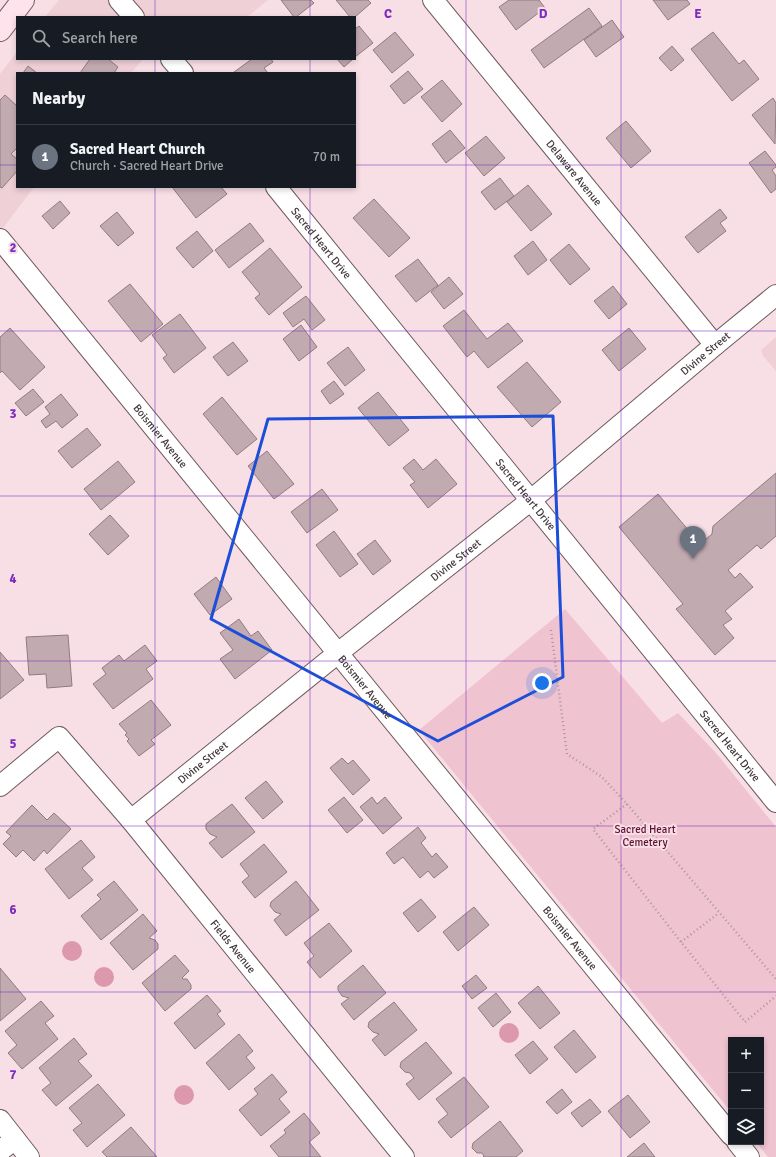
<!DOCTYPE html>
<meta charset="utf-8">
<style>
body{margin:0;font-family:Signika,sans-serif;background:#20242c;color:#f1f3f6}
.controls{position:absolute;right:12px;bottom:12px;display:grid;overflow:hidden;border-radius:0px;box-shadow:0 2px 6px #0003}
.controls button{width:36px;height:36px;display:grid;place-items:center;padding:0;border:0;border-bottom:1px solid #363941;background:#171b24;color:#f1f3f6;font:20px sans-serif}
.you{position:absolute;left:542px;top:683px;width:14px;height:14px;margin:-10px;border:3px solid #fff;border-radius:50%;background:#1a73e8;box-shadow:0 0 0 6px #1a73e833}
.badge{display:grid;place-items:center;width:26px;height:26px;border-radius:50%;background:#34786b;color:#fff;font-size:13px;font-weight:700}
.pin{position:absolute;translate:-50% -33px;filter:drop-shadow(0 1px 2px #0008)}
.pin::after{content:'';position:absolute;top:21px;width:14px;height:12px;background:inherit;clip-path:polygon(0 0,100% 0,50% 100%)}
.list{margin:0;padding:0;list-style:none}
h2{display:flex;justify-content:space-between;align-items:center;height:52px;margin:0;padding:0 16px;font-size:17px}
h2 small{font-size:13px;font-weight:400;color:#9ea1a6}
.list li{display:grid;grid-template-columns:26px 1fr auto;gap:12px;align-items:center;box-sizing:border-box;height:64px;padding:0 16px;border-top:1px solid #363941}
.list b{display:block;font-size:15px;white-space:nowrap}
.list p{margin:0;font-size:13px;white-space:nowrap;color:#9ea1a6}
.list em{font-size:13px;font-style:normal;color:#9ea1a6}
.icon{flex:none;width:22px;height:22px;fill:none;stroke:currentColor;stroke-width:2;stroke-linecap:round;stroke-linejoin:round}
.map{position:relative;flex:none;width:776px;height:1157px;overflow:hidden}
.search{position:absolute;background:#171b24;box-shadow:0 2px 6px #0003;left:16px;top:16px;width:340px;height:44px;display:flex;align-items:center;gap:10px;box-sizing:border-box;padding:0 14px;border-radius:0px;color:#9ea1a6;font-size:15px}
.panel{position:absolute;background:#171b24;box-shadow:0 2px 6px #0003;left:16px;top:72px;width:340px;height:116px;border-radius:0px}
.map>svg:first-child{display:block}
.built{fill:#efd0d7}
.green{fill:#efc3cf}
.water{fill:#dc98ad}
.building{fill:#c2aab1;stroke:#917b81}
.lines{fill:none;stroke-linecap:round;stroke-linejoin:round}
.minor-casing{stroke:#6e5a5f;stroke-width:22}
.secondary-casing{stroke:#6e5a5f;stroke-width:24}
.path{stroke:#ab989d;stroke-width:2.5;stroke-dasharray:1 3;stroke-linecap:butt}
.minor{stroke:#fff;stroke-width:20}
.secondary{stroke:#ffe3ec;stroke-width:22}
.marked{fill:none;stroke:#1d4ed8;stroke-width:3;stroke-linejoin:round}
.grid{fill:none;stroke:#7b2cbf;stroke-width:1;stroke-opacity:0.55}
.labels{text-anchor:middle;dominant-baseline:central;stroke-width:4;stroke-linejoin:round;paint-order:stroke}
.street-label{font-size:11px;fill:#403739;stroke:#f8dfe6}
.park-label{font-size:11px;fill:#611134;stroke:#f8dfe6}
.grid-label{font-size:13px;text-anchor:middle;font-weight:bold;fill:#7b2cbf;stroke:#f8dfe6;stroke-width:4;stroke-linejoin:round;paint-order:stroke}
</style>
<div class="map">
<svg width="776" height="1157" viewBox="0 0 776 1157">
<rect width="100%" height="100%" fill="#f8dfe6"/>
<g class="built">
<path d="M 59,0 L 268,0 L 247,17 L 45,17 Z"/>
<path d="M 17,52 L 17,59 L 143,59 L 131,73 L 17,73 L 17,187 L 34,187 L 0,232 L 0,74 Z"/>
<path d="M 776,337 L 776,371 L 763,356 L 761,350 Z"/>
</g>
<path class="green" d="M 565,609 L 662,723 L 678,713 L 716,753 L 776,827 L 776,1157 L 768,1157 L 756,1142 L 761,1142 L 761,1040 L 731,1040 L 731,1112 L 419,730 Z"/>
<g class="water">
<circle cx="72" cy="951" r="10"/>
<circle cx="104" cy="977" r="10"/>
<circle cx="509" cy="1033" r="10"/>
<circle cx="184" cy="1095" r="10"/>
</g>
<g class="building">
<path d="M 281,0 L 311,0 L 314,3 L 296,17 L 294,17 Z"/>
<path d="M 336,0 L 368,0 L 371,3 L 355,17 L 350,17 Z"/>
<path d="M 509,0 L 539,0 L 545,8 L 516,30 L 499,7 Z"/>
<path d="M 653,0 L 687,0 L 690,4 L 668,20 Z"/>
<path d="M 589,8 L 602,26 L 544,68 L 531,50 Z"/>
<path d="M 612,20 L 624,37 L 596,57 L 584,40 Z"/>
<path d="M 359,26 L 373,43 L 355,57 L 355,29 Z"/>
<path d="M 395,32 L 414,55 L 392,73 L 373,50 Z"/>
<path d="M 713,32 L 739,64 L 744,60 L 759,79 L 732,101 L 691,49 Z"/>
<path d="M 672,46 L 684,60 L 671,71 L 659,58 Z"/>
<path d="M 90,59 L 108,59 L 118,67 L 114,73 L 80,73 Z"/>
<path d="M 252,59 L 271,59 L 273,62 L 264,68 L 268,73 L 235,73 L 234,72 Z"/>
<path d="M 337,59 L 353,59 L 344,67 Z"/>
<path d="M 28,66 L 37,73 L 23,73 Z"/>
<path d="M 408,71 L 423,89 L 404,104 L 390,86 Z"/>
<path d="M 442,80 L 462,104 L 442,122 L 421,97 Z"/>
<path d="M 5,95 L 17,106 L 17,148 L 11,154 L 17,159 L 17,171 L 2,188 L 0,187 L 0,100 Z"/>
<path d="M 773,98 L 776,103 L 775,144 L 752,115 Z"/>
<path d="M 626,121 L 651,151 L 631,168 L 606,138 Z"/>
<path d="M 450,130 L 465,148 L 446,163 L 432,144 Z"/>
<path d="M 486,136 L 505,158 L 484,176 L 465,153 Z"/>
<path d="M 765,151 L 776,165 L 776,167 L 772,170 L 776,176 L 776,189 L 771,193 L 749,163 Z"/>
<path d="M 500,178 L 514,196 L 495,210 L 481,192 Z"/>
<path d="M 528,185 L 552,214 L 531,231 L 507,202 Z"/>
<path d="M 172,187 L 221,187 L 227,194 L 196,218 Z"/>
<path d="M 374,199 L 410,238 L 389,257 L 353,218 Z"/>
<path d="M 60,201 L 70,213 L 53,229 L 42,216 Z"/>
<path d="M 720,209 L 727,218 L 720,223 L 726,231 L 698,253 L 685,237 Z"/>
<path d="M 117,212 L 134,233 L 118,246 L 100,226 Z"/>
<path d="M 250,223 L 264,241 L 229,268 L 215,250 Z"/>
<path d="M 197,231 L 213,251 L 193,268 L 176,248 Z"/>
<path d="M 533,241 L 547,260 L 528,275 L 514,256 Z"/>
<path d="M 569,244 L 590,269 L 570,285 L 550,260 Z"/>
<path d="M 270,248 L 302,287 L 269,315 L 255,298 L 260,294 L 242,272 Z"/>
<path d="M 418,259 L 438,285 L 416,302 L 395,276 Z"/>
<path d="M 449,277 L 463,294 L 444,309 L 431,292 Z"/>
<path d="M 130,284 L 163,324 L 141,342 L 108,301 Z"/>
<path d="M 613,286 L 627,304 L 609,319 L 594,301 Z"/>
<path d="M 306,296 L 325,320 L 312,330 L 304,319 L 293,327 L 283,313 Z"/>
<path d="M 464,310 L 487,339 L 508,323 L 523,341 L 488,368 L 474,351 L 467,357 L 443,326 Z"/>
<path d="M 180,314 L 206,348 L 174,373 L 163,358 L 167,355 L 152,335 Z"/>
<path d="M 301,325 L 317,347 L 299,361 L 283,339 Z"/>
<path d="M 10,328 L 45,367 L 20,390 L 2,371 L 0,373 L 0,337 Z"/>
<path d="M 629,328 L 646,349 L 619,371 L 602,350 Z"/>
<path d="M 233,342 L 248,361 L 228,376 L 213,357 Z"/>
<path d="M 348,347 L 365,370 L 345,386 L 327,363 Z"/>
<path d="M 527,362 L 561,402 L 532,427 L 497,387 Z"/>
<path d="M 334,381 L 344,394 L 330,404 L 321,391 Z"/>
<path d="M 33,389 L 44,402 L 26,416 L 15,403 Z"/>
<path d="M 378,392 L 409,430 L 389,446 L 358,408 Z"/>
<path d="M 61,394 L 78,415 L 62,428 L 56,421 L 46,428 L 41,421 L 50,414 L 45,407 Z"/>
<path d="M 222,397 L 257,439 L 237,455 L 203,414 Z"/>
<path d="M 87,428 L 101,445 L 72,468 L 58,451 Z"/>
<path d="M 267,451 L 294,484 L 274,499 L 248,466 Z"/>
<path d="M 414,459 L 423,470 L 436,459 L 457,484 L 428,508 L 410,485 L 415,482 L 403,468 Z"/>
<path d="M 118,461 L 135,482 L 101,510 L 84,489 Z"/>
<path d="M 776,473 L 776,536 L 761,549 L 757,545 L 728,570 L 735,578 L 740,573 L 753,587 L 725,611 L 732,619 L 723,625 L 734,638 L 715,655 L 676,609 L 683,604 L 619,527 L 658,494 L 700,544 L 712,534 L 713,526 Z"/>
<path d="M 322,489 L 338,510 L 307,533 L 291,512 Z"/>
<path d="M 110,515 L 129,536 L 108,555 L 89,534 Z"/>
<path d="M 334,531 L 358,564 L 340,577 L 316,545 Z"/>
<path d="M 375,540 L 391,561 L 373,575 L 357,554 Z"/>
<path d="M 216,577 L 232,599 L 210,615 L 194,594 Z"/>
<path d="M 239,619 L 251,636 L 258,631 L 272,650 L 235,679 L 220,659 L 233,650 L 220,633 Z"/>
<path d="M 68,635 L 72,686 L 47,688 L 46,674 L 29,675 L 26,637 Z"/>
<path d="M 145,645 L 157,661 L 146,669 L 153,679 L 113,709 L 93,684 L 106,674 L 102,668 L 119,655 L 124,661 Z"/>
<path d="M 0,652 L 24,680 L 0,699 Z"/>
<path d="M 151,700 L 171,725 L 151,740 L 155,744 L 139,756 L 127,741 L 129,739 L 125,735 L 127,733 L 119,724 Z"/>
<path d="M 342,758 L 348,764 L 353,760 L 370,780 L 353,795 L 330,768 Z"/>
<path d="M 266,781 L 283,802 L 263,819 L 245,798 Z"/>
<path d="M 344,797 L 363,820 L 347,833 L 328,810 Z"/>
<path d="M 372,797 L 377,804 L 385,797 L 402,818 L 383,834 L 360,807 Z"/>
<path d="M 232,804 L 255,832 L 222,858 L 209,843 L 217,837 L 210,834 L 206,829 L 206,824 Z"/>
<path d="M 32,805 L 47,820 L 54,813 L 71,829 L 47,854 L 44,850 L 34,861 L 23,850 L 16,857 L 3,844 L 11,836 L 6,832 Z"/>
<path d="M 418,827 L 426,838 L 421,843 L 432,857 L 436,853 L 448,867 L 434,878 L 428,871 L 420,878 L 403,857 L 394,864 L 386,853 Z"/>
<path d="M 81,840 L 95,857 L 82,868 L 93,880 L 69,899 L 45,869 Z"/>
<path d="M 264,844 L 287,872 L 255,898 L 242,882 L 249,876 L 240,864 Z"/>
<path d="M 114,881 L 138,910 L 101,940 L 81,916 L 101,899 L 97,895 Z"/>
<path d="M 296,881 L 319,910 L 286,936 L 274,920 L 281,914 L 275,912 L 270,906 L 271,902 Z"/>
<path d="M 421,899 L 436,917 L 418,932 L 403,913 Z"/>
<path d="M 474,907 L 489,925 L 458,951 L 443,932 Z"/>
<path d="M 143,914 L 157,931 L 149,938 L 155,940 L 158,944 L 158,949 L 133,970 L 110,943 Z"/>
<path d="M 329,923 L 352,951 L 320,978 L 307,962 L 314,956 L 304,943 Z"/>
<path d="M 175,955 L 189,971 L 182,978 L 183,979 L 187,979 L 191,985 L 191,989 L 165,1011 L 142,983 Z"/>
<path d="M 363,965 L 386,993 L 354,1020 L 341,1004 L 349,998 L 342,996 L 338,990 L 338,986 Z"/>
<path d="M 0,968 L 26,999 L 0,1021 Z"/>
<path d="M 476,975 L 487,988 L 472,999 L 462,986 Z"/>
<path d="M 538,986 L 560,1013 L 540,1029 L 518,1003 Z"/>
<path d="M 496,993 L 511,1012 L 493,1027 L 478,1008 Z"/>
<path d="M 207,995 L 221,1011 L 217,1014 L 225,1024 L 195,1049 L 174,1023 Z"/>
<path d="M 41,1001 L 54,1016 L 45,1023 L 58,1039 L 22,1069 L 8,1053 L 17,1045 L 5,1031 Z"/>
<path d="M 394,1002 L 417,1030 L 385,1056 L 372,1040 L 379,1034 L 373,1032 L 368,1027 L 369,1022 Z"/>
<path d="M 574,1030 L 596,1057 L 576,1073 L 554,1047 Z"/>
<path d="M 239,1034 L 253,1051 L 246,1057 L 255,1068 L 229,1090 L 206,1063 Z"/>
<path d="M 74,1038 L 87,1054 L 78,1061 L 92,1076 L 56,1106 L 42,1090 L 51,1083 L 39,1068 Z"/>
<path d="M 533,1041 L 548,1059 L 530,1074 L 515,1055 Z"/>
<path d="M 426,1042 L 452,1073 L 419,1100 L 406,1084 L 414,1078 L 410,1073 L 405,1072 L 400,1067 L 401,1062 Z"/>
<path d="M 272,1074 L 287,1092 L 279,1099 L 290,1112 L 261,1136 L 239,1110 L 258,1094 L 254,1089 Z"/>
<path d="M 464,1077 L 489,1107 L 451,1138 L 438,1122 L 448,1114 L 436,1099 Z"/>
<path d="M 98,1084 L 125,1115 L 87,1147 L 73,1130 L 82,1123 L 69,1108 Z"/>
<path d="M 562,1089 L 572,1102 L 557,1114 L 546,1102 Z"/>
<path d="M 628,1095 L 650,1122 L 630,1138 L 608,1111 Z"/>
<path d="M 590,1099 L 601,1112 L 582,1127 L 571,1113 Z"/>
<path d="M 304,1113 L 320,1133 L 309,1142 L 321,1157 L 279,1157 L 270,1146 L 286,1133 L 284,1130 Z"/>
<path d="M 500,1121 L 523,1151 L 516,1157 L 483,1157 L 484,1156 L 482,1153 L 477,1153 L 472,1148 L 473,1143 Z"/>
<path d="M 131,1127 L 157,1157 L 107,1157 L 102,1152 Z"/>
<path d="M 644,1143 L 655,1157 L 627,1157 Z"/>
</g>
<g class="lines">
<defs>
<g id="minor">
<path d="M 119,0 L 134,17"/>
<path id="s1" d="M 433,0 L 715,345"/>
<path d="M 171,59 L 183,73"/>
<path id="s2" d="M 276,187 L 776,802"/>
<path id="s3" d="M 0,239 L 731,1135"/>
<path id="s4" d="M 0,786 L 59,737 L 131,820 L 404,1157"/>
<path id="s5" d="M 131,820 L 338,653 L 530,501 L 715,345 L 776,295"/>
<path d="M 0,1120 L 29,1157"/>
<path d="M 737,1142 L 749,1157"/>
<path d="M 0,1151 L 15,1139"/>
</g>
<path id="secondary" d="M 0,30 L 23,0"/>
</defs>
<use href="#minor" class="minor-casing"/>
<use href="#secondary" class="secondary-casing"/>
<g class="path">
<path d="M 551,630 L 567,754 L 602,777 L 627,804 L 776,979"/>
<path d="M 627,804 L 593,829 L 681,942 L 745,1022 L 776,996"/>
<path d="M 681,942 L 719,913"/>
</g>
<use href="#minor" class="minor"/>
<use href="#secondary" class="secondary"/>
</g>
<path class="marked" d="M 553,416 L 563,677 L 438,741 L 211,619 L 268,419 Z"/>
<path class="grid" d="M 155,0 L 155,17M 310,0 L 310,17M 466,0 L 466,1157M 621,0 L 621,1157M 155,59 L 155,73M 310,59 L 310,73M 0,165 L 17,165M 355,165 L 776,165M 155,187 L 155,1157M 310,187 L 310,1157M 0,331 L 776,331M 0,496 L 776,496M 0,661 L 776,661M 0,826 L 776,826M 0,992 L 776,992"/>
<g class="labels">
<g class="street-label">
<text stroke="none"><textPath href="#s1" startOffset="223">Delaware Avenue</textPath></text>
<text stroke="none"><textPath href="#s2" startOffset="72">Sacred Heart Drive</textPath></text>
<text stroke="none"><textPath href="#s5" startOffset="740">Divine Street</textPath></text>
<text stroke="none"><textPath href="#s3" startOffset="254">Boismier Avenue</textPath></text>
<text stroke="none"><textPath href="#s2" startOffset="396">Sacred Heart Drive</textPath></text>
<text stroke="none"><textPath href="#s5" startOffset="416">Divine Street</textPath></text>
<text stroke="none"><textPath href="#s3" startOffset="578">Boismier Avenue</textPath></text>
<text stroke="none"><textPath href="#s2" startOffset="720">Sacred Heart Drive</textPath></text>
<text stroke="none"><textPath href="#s5" startOffset="92">Divine Street</textPath></text>
<text stroke="none"><textPath href="#s3" startOffset="902">Boismier Avenue</textPath></text>
<text stroke="none"><textPath href="#s4" startOffset="349">Fields Avenue</textPath></text>
</g>
<g class="park-label">
<text x="645" y="829">Sacred Heart<tspan x="645" dy="13">Cemetery</tspan></text>
</g>
</g>
<g class="grid-label">
<text x="388" y="18">C</text>
<text x="543" y="18">D</text>
<text x="698" y="18">E</text>
<text x="13" y="252">2</text>
<text x="13" y="418">3</text>
<text x="13" y="583">4</text>
<text x="13" y="748">5</text>
<text x="13" y="914">6</text>
<text x="13" y="1079">7</text>
</g>
</svg>
<div class="controls">
<button>+</button>
<button>−</button>
<button><svg class="icon" aria-label="layers" viewBox="0 0 24 24"><path d="M12 4l9 5-9 5-9-5zM3 14l9 5 9-5"/></svg></button>
</div>
<div class="you"></div>
<div class="pin badge" style="left:693px;top:559px;background:#6b7280">1</div>
<div class="search"><svg class="icon" aria-label="search" viewBox="0 0 24 24"><circle cx="10" cy="10" r="6"/><path d="M15 15l6 6"/></svg>Search here</div>
<section class="panel">
<h2>Nearby<small></small></h2>
<ul class="list">
<li><span class="badge" style="background:#6b7280">1</span><div><b>Sacred Heart Church</b><p>Church · Sacred Heart Drive</p></div><em>70 m</em></li>
</ul>
</section>
</div>
